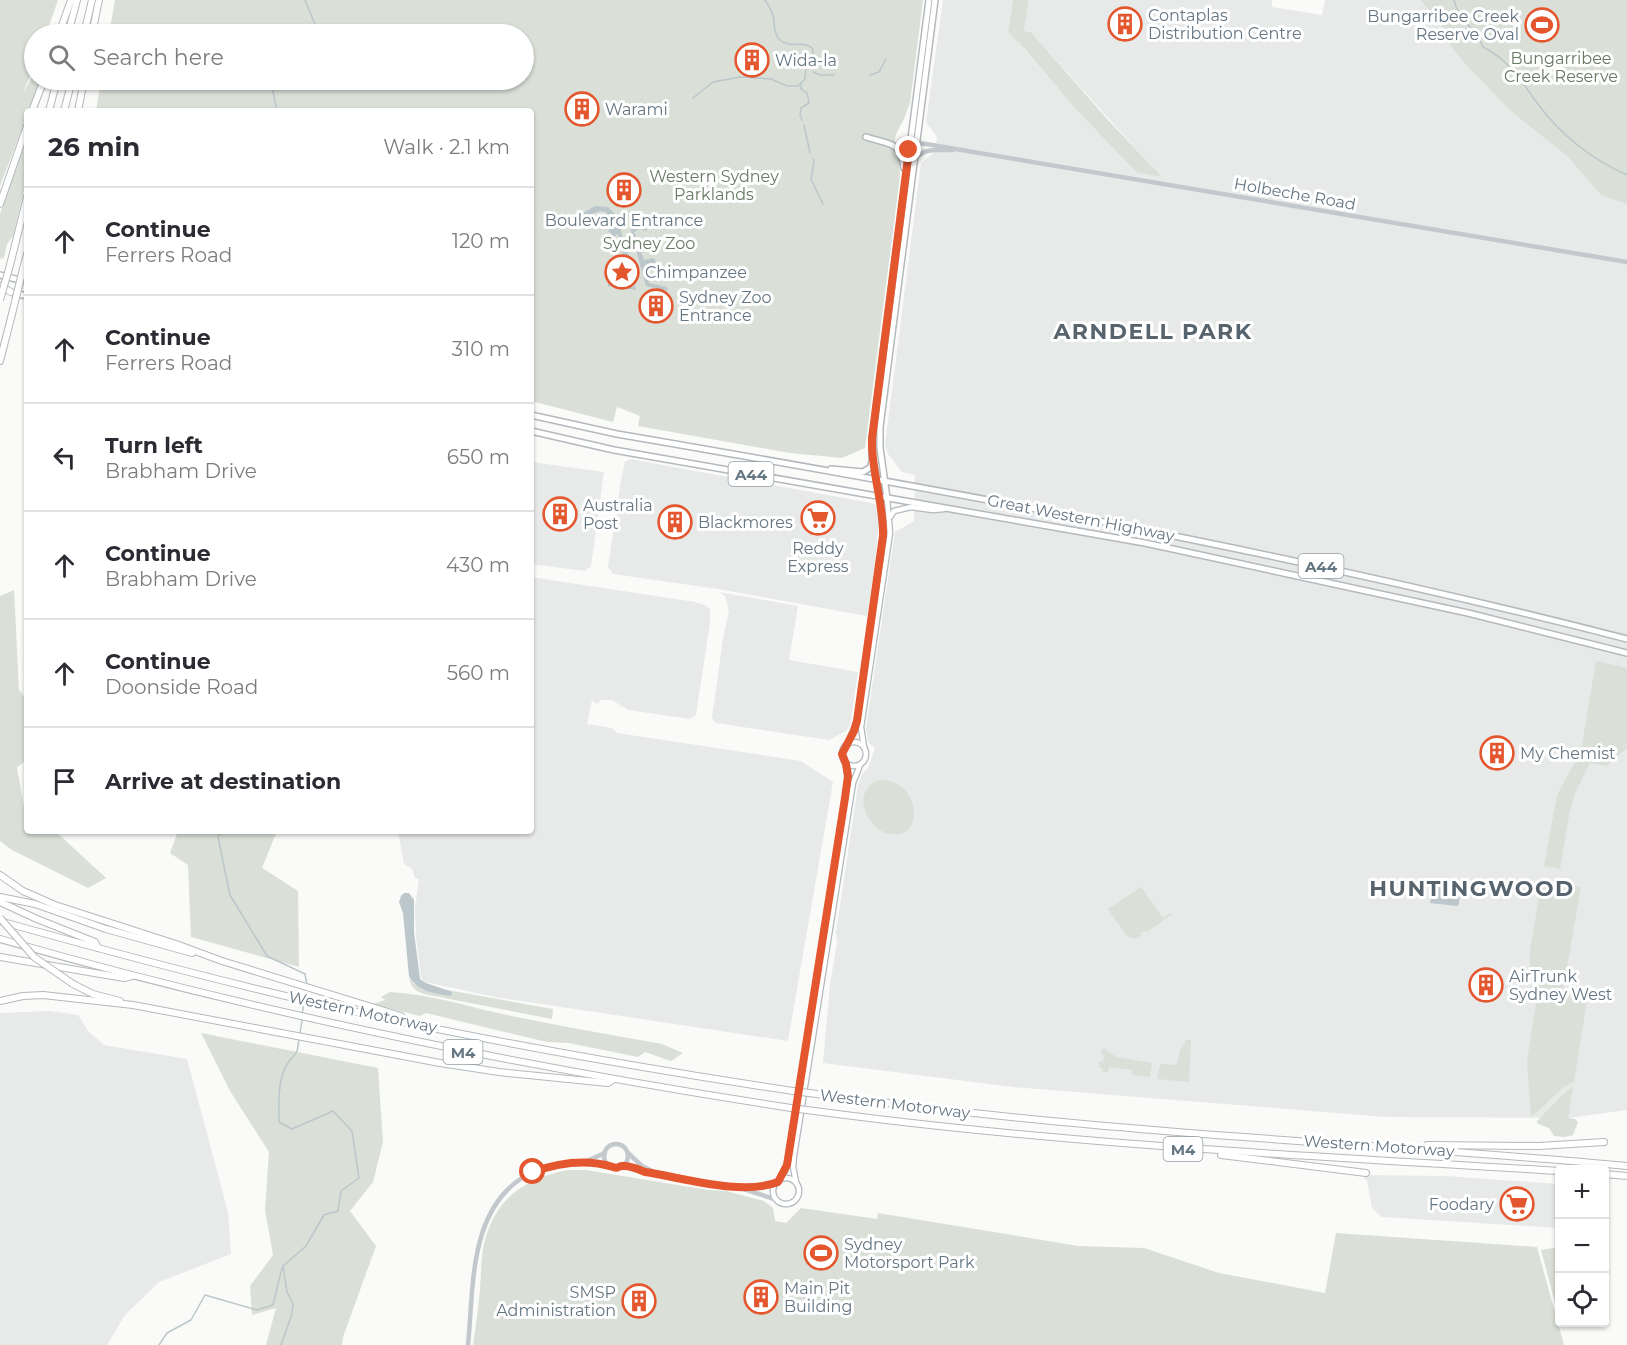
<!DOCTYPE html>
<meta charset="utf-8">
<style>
body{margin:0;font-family:Montserrat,sans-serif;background:#f2f2f3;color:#2b2b33}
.controls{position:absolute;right:18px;bottom:18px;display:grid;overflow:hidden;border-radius:6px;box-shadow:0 2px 4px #0004}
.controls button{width:54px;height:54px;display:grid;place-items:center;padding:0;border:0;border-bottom:2px solid #e1e1e2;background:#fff;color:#2b2b33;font:30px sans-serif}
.stop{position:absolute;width:18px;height:18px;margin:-14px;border:4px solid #e4572e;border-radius:50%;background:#fff}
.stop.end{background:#e4572e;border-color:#fff;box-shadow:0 2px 6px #0008}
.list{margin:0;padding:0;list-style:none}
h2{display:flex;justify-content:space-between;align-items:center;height:78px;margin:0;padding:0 24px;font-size:26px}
h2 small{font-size:20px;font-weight:400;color:#7c7c81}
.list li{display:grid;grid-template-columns:39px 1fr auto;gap:18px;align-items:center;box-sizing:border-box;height:108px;padding:0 24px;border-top:2px solid #e1e1e2}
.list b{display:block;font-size:22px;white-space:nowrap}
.list p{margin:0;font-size:20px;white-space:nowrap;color:#7c7c81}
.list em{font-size:20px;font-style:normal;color:#7c7c81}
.icon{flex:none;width:33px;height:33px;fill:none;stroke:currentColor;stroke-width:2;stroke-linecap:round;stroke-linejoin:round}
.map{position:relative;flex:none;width:1627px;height:1345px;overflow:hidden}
.search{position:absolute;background:#fff;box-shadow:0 2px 4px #0004;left:24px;top:24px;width:510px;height:66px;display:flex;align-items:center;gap:15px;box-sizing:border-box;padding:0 21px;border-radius:33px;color:#7c7c81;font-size:22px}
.panel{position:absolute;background:#fff;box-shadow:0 2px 4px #0004;left:24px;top:108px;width:510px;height:726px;border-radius:6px}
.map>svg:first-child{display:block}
.built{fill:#e8e9e9}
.green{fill:#dadfd7}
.water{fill:#bbc7cb}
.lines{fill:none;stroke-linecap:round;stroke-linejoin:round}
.stream{stroke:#bbc7cb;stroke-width:1.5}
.secondary-casing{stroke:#b3babf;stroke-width:7}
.primary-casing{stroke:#b5babe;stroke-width:8}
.trunk-casing{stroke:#b4b9bd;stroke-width:8}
.motorway-casing{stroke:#b4b9bd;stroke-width:8}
.tertiary{stroke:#c3c8cc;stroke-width:4.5}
.secondary{stroke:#fff;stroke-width:4.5}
.primary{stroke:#fff;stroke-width:5}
.trunk{stroke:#fff;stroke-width:5}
.motorway{stroke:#fff;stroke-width:6}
.motorway-bridge-casing{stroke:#b4b9bd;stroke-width:8;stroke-linecap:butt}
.motorway-bridge{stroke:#fff;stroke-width:6}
.route{stroke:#e4572e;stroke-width:8}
.labels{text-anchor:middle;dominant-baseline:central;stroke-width:6;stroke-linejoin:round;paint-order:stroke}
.shield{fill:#fff;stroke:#939fa8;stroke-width:1.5}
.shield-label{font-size:15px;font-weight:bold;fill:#657683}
.poi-label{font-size:16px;fill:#657683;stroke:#fff;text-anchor:start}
.park-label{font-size:16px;fill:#687a64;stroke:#fff}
.street-label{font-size:16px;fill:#657683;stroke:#fff}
.district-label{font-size:22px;font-weight:bold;letter-spacing:1.5px;fill:#57646e;stroke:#fff}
</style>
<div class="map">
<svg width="1627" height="1345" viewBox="0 0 1627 1345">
<rect width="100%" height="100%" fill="#fafaf8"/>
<g class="built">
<path d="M 943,0 L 1013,0 L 1008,32 L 1017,42 L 1022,43 L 1021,46 L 1059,89 L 1137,173 L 1161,177 L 1031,32 L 1024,31 L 1029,0 L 1272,0 L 1272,7 L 1322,15 L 1325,0 L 1420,0 L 1440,22 L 1451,47 L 1468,67 L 1512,111 L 1567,156 L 1602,196 L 1627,204 L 1627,1110 L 1568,1118 L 1386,1117 L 1013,1087 L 823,1063 L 830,984 L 837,943 L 836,932 L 858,785 L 862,774 L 868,768 L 875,748 L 868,742 L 866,728 L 895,532 L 914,521 L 915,475 L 902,472 L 888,454 L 885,445 L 921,163 L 935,152 L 937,137 L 926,122 Z"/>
<path d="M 630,459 L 871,503 L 876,505 L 879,518 L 875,564 L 867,616 L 718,589 L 613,574 L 608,567 L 622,474 L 625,462 Z"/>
<path d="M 531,462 L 604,472 L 591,566 L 585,571 L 531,564 Z"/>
<path d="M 531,577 L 695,602 L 707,606 L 710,610 L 710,622 L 696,715 L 690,719 L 628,710 L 612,700 L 602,700 L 596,704 L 592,700 L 587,724 L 612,728 L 617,733 L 801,761 L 833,782 L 788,1041 L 495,997 L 425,982 L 421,978 L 416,936 L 415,908 L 419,879 L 415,878 L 412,869 L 404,864 L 398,831 L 531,831 Z"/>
<path d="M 719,592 L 798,606 L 789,660 L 858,672 L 850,725 L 846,731 L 829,740 L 716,723 L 712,718 L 723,638 L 729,611 L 725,596 Z"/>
<path d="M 50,1011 L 78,1015 L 89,1032 L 104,1045 L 187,1059 L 228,1212 L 231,1254 L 159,1282 L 125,1315 L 107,1345 L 0,1345 L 0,1013 Z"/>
<path d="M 1362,1175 L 1446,1176 L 1559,1184 L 1559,1228 L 1382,1217 L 1372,1208 L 1367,1181 Z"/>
</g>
<g class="green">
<path d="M 0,0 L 58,0 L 46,34 L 34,34 L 34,66 L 23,93 L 34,73 L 34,80 L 41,80 L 29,111 L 27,111 L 27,116 L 0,186 Z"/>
<path d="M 115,0 L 923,0 L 910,103 L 904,119 L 896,134 L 894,143 L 899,159 L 900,176 L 865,448 L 842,458 L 790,453 L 638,426 L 640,416 L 617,407 L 613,422 L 531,401 L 531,111 L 96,111 L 101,80 L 524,80 L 524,34 L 109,34 Z"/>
<path d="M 1013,0 L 1029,0 L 1024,31 L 1031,32 L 1108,120 L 1162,177 L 1137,173 L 1077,110 L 1021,45 L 1021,43 L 1017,42 L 1008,32 Z"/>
<path d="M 1420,0 L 1627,0 L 1627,204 L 1602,196 L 1567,156 L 1512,112 L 1468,67 L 1451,47 L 1440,22 Z"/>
<path d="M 27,133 L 27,178 L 13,236 L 7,244 L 4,258 L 0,259 L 0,214 Z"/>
<path d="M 14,590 L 19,690 L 27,700 L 27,760 L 17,767 L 24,808 L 27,810 L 27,831 L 55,831 L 106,878 L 88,888 L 12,850 L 0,841 L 0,596 Z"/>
<path d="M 1596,661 L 1627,668 L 1627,748 L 1611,761 L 1608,766 L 1590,763 L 1575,793 L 1570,810 L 1560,869 L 1544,866 L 1557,795 L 1581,751 Z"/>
<path d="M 880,780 C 917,779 924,830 900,834 C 869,840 847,789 880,780 Z"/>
<path d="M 178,831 L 277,831 L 262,868 L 298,891 L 299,967 L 191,937 L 188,865 L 170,853 Z"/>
<path d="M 1542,881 L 1581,887 L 1562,995 L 1587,1000 L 1574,1082 C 1557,1088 1546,1107 1531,1117 L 1527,1061 L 1537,998 L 1530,969 L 1530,950 Z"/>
<path d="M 1141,887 L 1163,918 L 1171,913 L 1172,914 L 1147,932 L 1144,931 L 1140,933 L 1141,935 L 1144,934 L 1135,939 L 1127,936 L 1108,909 Z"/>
<path d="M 409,976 L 414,984 L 553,1009 L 552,1019 L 424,994 C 413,990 411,987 409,976 Z"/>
<path d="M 390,992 C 427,994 463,1005 498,1013 C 552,1025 607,1034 662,1044 L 683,1053 L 671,1061 L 645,1052 L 638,1057 L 569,1043 L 547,1042 L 426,1013 L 420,1016 L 373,1004 L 385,1000 L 381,997 Z"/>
<path d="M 201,1033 L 378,1068 L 383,1142 L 373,1182 L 350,1211 L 376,1246 L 343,1337 L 342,1345 L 266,1345 L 276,1308 L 252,1315 L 250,1286 L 273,1255 L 265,1210 L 269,1152 L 230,1091 Z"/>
<path d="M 1186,1040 L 1191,1040 L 1189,1082 L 1157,1079 L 1160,1064 L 1177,1065 L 1180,1050 Z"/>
<path d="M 1103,1048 L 1116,1057 L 1152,1063 L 1150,1077 L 1132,1075 L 1132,1070 L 1109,1067 L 1108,1072 L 1102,1072 L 1103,1068 L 1099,1067 L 1099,1062 L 1103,1062 L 1104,1054 L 1101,1054 Z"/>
<path d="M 1573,1087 L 1568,1118 L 1575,1119 L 1578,1122 L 1573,1135 L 1565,1137 L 1554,1136 L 1549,1128 L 1538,1124 L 1537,1121 C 1549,1110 1559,1096 1573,1087 Z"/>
<path d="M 568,1170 L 586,1170 L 708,1190 L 726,1191 L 764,1201 L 773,1208 L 775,1221 L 786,1223 L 801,1208 L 877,1219 L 878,1213 L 1078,1246 L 1144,1248 L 1219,1273 L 1325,1293 L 1336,1233 L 1537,1247 L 1564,1345 L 473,1345 C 476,1327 478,1308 480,1290 C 481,1275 481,1259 484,1244 C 495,1198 524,1179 568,1170 Z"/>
<path d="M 1559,1247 L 1560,1247 L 1559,1318 L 1541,1250 Z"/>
</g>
<g class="water">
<path d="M 595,206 L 608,207 L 616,215 L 630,260 L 636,290 L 608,286 L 608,283 L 634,287 L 627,262 L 613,267 L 614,265 L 611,266 L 623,256 L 618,234 L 613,237 L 610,236 L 612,234 L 608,231 L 613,225 C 607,201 593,214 579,222 C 574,225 570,224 566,227 L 560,222 L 563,218 L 573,219 Z"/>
<path d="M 638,227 L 647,228 L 647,231 L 639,229 L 634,232 L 644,260 L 653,258 L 656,261 L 653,265 L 645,268 L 649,283 L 667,287 L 668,291 L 646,286 L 630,228 Z"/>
<path d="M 1445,883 L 1449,883 L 1460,892 L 1459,904 L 1457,906 L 1430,903 L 1433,890 Z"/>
<path d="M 404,893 L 409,893 L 414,900 L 414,932 L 420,979 L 426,983 L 452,992 L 451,996 C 434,993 418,992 409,976 L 403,913 L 399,902 L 401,896 Z"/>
</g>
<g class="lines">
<g class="stream">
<path d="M 305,0 L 319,34"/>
<path d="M 1454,0 C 1458,20 1476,28 1483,47 C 1509,60 1521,80 1537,103 C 1560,134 1592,160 1627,175"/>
<path d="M 813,72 L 820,75 L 834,75"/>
<path d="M 870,75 L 879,72 L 886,59"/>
<path d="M 273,80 L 273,92 L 277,111"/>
<path d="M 801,85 L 801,89 L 807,93 L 809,103 L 801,108 L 800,116 L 802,120"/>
<path d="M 693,98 L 713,82 L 740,77 L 771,79 L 787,86 L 798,86 L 805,79 L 806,67 L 813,59 L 813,49 C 803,39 790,50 779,39 C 774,34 775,28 774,21 C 774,15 769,6 765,0"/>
<path d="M 804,125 L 810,153"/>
<path d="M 813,159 L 814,162 L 811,179 L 823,204"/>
<path d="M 221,831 L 218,837 L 230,895 L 267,956 L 305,974 L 307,985"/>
<path d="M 302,1015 L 304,1002"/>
<path d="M 300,1033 L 302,1020"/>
<path d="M 159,1345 L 167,1333 L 191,1320 L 205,1295 L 257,1310 L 273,1305 L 282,1268"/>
<path d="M 281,1345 L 292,1314 L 293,1304 L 287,1292 L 283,1266 L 306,1246 L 324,1215 L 338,1211 L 341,1191 L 359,1178 L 352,1131 L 333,1111 L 292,1129 L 279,1122 C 279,1104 277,1079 288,1063 C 297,1050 297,1057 299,1038"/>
</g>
<defs>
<g id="secondary">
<path d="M 890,517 L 894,511 L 911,507 L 933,510 L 944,509"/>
<circle cx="854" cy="754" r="12"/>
<path d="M 847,745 L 857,721 L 883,536 L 880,497"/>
<path d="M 864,747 L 861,727 L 890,533 L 887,498"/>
<circle cx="786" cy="1191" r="13"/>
<path d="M 779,1180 L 785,1171 L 790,1152 L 845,798 L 848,780 L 846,764"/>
<path d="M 796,1182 L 793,1167 L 794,1156 L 853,783 L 860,765"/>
</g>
<g id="primary">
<path d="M 866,137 C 890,145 900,140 904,168"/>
<path d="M 831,469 L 863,472 L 871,467 L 872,461"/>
<path d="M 880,497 L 872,457 L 872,439 L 929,0"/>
<path d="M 887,498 L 880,448 L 880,427 L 935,0"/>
</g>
<g id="trunk">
<path d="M 0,275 L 27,282"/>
<path d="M 14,293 L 27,296"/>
<path d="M 531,415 L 617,434 C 955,492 1294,553 1627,639"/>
<path d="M 531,431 L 614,450 L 1145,543 L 1468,613 L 1627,653"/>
</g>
<g id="motorway">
<path d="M 59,34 L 71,0"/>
<path d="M 68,34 L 77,0"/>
<path d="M 84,34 L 92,0"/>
<path d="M 92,34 L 99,0"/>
<path d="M 32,111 L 44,80"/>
<path d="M 49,111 L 57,80"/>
<path d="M 64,111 L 72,80"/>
<path d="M 78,111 L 84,80"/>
<path d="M 0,204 L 27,126"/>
<path d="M 10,265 L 27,197"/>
<path d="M 23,269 L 27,254"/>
<path d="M 0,286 L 11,292"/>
<path d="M 0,361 L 11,318"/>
<path d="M 0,875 L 23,891 L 55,905 L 176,944 L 222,961 L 401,1016 L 406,1022"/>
<path d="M 0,897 L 35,904 L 106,929 L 192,953"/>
<path d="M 0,902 L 37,919 L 95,942 L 98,948"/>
<path d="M 3,922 C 107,951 211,979 316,1003 C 474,1039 633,1067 793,1091"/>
<path d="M 0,939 C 260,1014 524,1067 791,1108"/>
<path d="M 0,957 L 124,978 L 132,976"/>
<path d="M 73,984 L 93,994 L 120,1001"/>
<path d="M 0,1001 L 23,996 L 43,995 L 133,1005 L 440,1063 L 499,1072 L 608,1083 L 614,1079"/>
<path d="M 809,1093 C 901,1105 992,1116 1084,1124 C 1265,1141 1446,1149 1627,1166"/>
<path d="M 807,1110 C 1057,1144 1308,1156 1560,1171"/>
<path d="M 1427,1145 L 1539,1146 L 1604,1142"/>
<path d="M 1221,1155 L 1366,1173"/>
<path d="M 1604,1174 L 1627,1176"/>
</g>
</defs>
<use href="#secondary" class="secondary-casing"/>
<use href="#primary" class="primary-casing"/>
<use href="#trunk" class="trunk-casing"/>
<use href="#motorway" class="motorway-casing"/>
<g class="tertiary">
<path d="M 914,142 L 1627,262"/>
<path d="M 915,159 C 927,146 939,151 953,150"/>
<circle cx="616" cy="1156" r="12"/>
<path d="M 628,1153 L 642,1166 L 652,1171"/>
<path d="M 588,1162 L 608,1164"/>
<path d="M 623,1166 L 645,1172 L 744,1189 L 777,1200"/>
<path d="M 750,1188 L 763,1187 L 778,1182"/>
<path d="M 468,1345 C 474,1285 468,1202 533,1172 C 549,1165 566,1165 583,1162 C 590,1160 598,1156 605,1153"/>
</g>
<use href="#secondary" class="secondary"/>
<use href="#primary" class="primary"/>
<use href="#trunk" class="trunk"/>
<use href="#motorway" class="motorway"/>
<defs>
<g id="motorway-bridge">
<path d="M 0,300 L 10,265"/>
<path d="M 11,318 L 23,269"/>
<path d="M 0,918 L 34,957 L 73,984"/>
<path d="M 793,1091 L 809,1093"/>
<path d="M 791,1108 L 807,1110"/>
</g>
</defs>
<use href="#motorway-bridge" class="motorway-bridge-casing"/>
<use href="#motorway-bridge" class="motorway-bridge"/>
</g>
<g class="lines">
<path class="route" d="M 533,1172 C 558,1163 587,1159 613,1167 C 619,1169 616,1167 622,1166 C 630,1165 638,1169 645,1172 C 684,1178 742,1196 778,1182 L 787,1165 L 845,798 L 848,776 L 846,764 L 842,754 L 854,731 L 857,721 L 883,536 C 884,503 871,472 872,439 L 909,150"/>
</g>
<defs>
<symbol id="building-ring" viewBox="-11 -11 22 22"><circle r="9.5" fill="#fff" stroke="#e4572e" stroke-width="1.5"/><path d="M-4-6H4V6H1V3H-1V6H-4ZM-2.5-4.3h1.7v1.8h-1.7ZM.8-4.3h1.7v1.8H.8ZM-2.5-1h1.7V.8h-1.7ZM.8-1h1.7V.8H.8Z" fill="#e4572e"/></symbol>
<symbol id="stadium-ring" viewBox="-11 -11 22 22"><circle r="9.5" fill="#fff" stroke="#e4572e" stroke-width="1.5"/><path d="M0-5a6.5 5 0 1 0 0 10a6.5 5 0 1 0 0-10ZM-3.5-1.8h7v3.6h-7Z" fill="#e4572e"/></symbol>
<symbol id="sight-ring" viewBox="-11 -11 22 22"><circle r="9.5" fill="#fff" stroke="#e4572e" stroke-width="1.5"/><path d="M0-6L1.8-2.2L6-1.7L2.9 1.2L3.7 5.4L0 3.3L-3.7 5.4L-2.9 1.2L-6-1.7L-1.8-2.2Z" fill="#e4572e"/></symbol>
<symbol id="supermarket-ring" viewBox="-11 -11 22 22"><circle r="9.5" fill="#fff" stroke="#e4572e" stroke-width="1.5"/><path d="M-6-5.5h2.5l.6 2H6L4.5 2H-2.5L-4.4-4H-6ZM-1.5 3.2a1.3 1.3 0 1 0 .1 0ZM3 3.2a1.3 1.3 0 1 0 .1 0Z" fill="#e4572e"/></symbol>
</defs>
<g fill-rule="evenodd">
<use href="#building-ring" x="1106" y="5" width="38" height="38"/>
<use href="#stadium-ring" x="1523" y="6" width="38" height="38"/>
<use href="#building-ring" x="733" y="41" width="38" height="38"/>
<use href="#building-ring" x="563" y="90" width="38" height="38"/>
<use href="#building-ring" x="605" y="171" width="38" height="38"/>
<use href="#sight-ring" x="603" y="253" width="38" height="38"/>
<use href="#building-ring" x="637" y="287" width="38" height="38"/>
<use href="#building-ring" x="541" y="495" width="38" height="38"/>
<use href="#supermarket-ring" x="799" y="499" width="38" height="38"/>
<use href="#building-ring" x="656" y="503" width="38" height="38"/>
<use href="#building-ring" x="1478" y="734" width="38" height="38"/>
<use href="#building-ring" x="1467" y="966" width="38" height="38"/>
<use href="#supermarket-ring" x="1498" y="1185" width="38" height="38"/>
<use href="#stadium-ring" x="802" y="1234" width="38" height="38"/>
<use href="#building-ring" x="742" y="1278" width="38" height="38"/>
<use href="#building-ring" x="620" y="1282" width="38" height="38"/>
</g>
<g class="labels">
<g class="shield">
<rect x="728.5" y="462" width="45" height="24" rx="4.5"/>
<rect x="1298.5" y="554" width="45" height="24" rx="4.5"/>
<rect x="443.5" y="1040" width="39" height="24" rx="4.5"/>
<rect x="1163.5" y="1137" width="39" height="24" rx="4.5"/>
</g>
<g class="shield-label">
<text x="751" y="474">A44</text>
<text x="1321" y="566">A44</text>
<text x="463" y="1052">M4</text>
<text x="1183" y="1149">M4</text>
</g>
<g class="poi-label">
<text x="1148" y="15">Contaplas<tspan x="1148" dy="18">Distribution Centre</tspan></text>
<text x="1519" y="16" text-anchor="end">Bungarribee Creek<tspan x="1519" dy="18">Reserve Oval</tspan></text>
<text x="775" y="60">Wida-la</text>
<text x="605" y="109">Warami</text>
<text x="624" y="220" text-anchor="middle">Boulevard Entrance</text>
<text x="645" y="272">Chimpanzee</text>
<text x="679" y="297">Sydney Zoo<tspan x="679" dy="18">Entrance</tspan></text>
<text x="583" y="505">Australia<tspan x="583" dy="18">Post</tspan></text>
<text x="698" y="522">Blackmores</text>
<text x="818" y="548" text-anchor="middle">Reddy<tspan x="818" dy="18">Express</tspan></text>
<text x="1520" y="753">My Chemist</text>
<text x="1509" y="976">AirTrunk<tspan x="1509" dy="18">Sydney West</tspan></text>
<text x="1494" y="1204" text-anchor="end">Foodary</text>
<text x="844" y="1244">Sydney<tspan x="844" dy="18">Motorsport Park</tspan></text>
<text x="784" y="1288">Main Pit<tspan x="784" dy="18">Building</tspan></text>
<text x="616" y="1292" text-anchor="end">SMSP<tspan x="616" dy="18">Administration</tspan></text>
</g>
<g class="park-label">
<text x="1561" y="58">Bungarribee<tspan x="1561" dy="18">Creek Reserve</tspan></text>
<text x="714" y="176">Western Sydney<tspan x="714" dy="18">Parklands</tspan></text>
<text x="649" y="243">Sydney Zoo</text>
</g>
<g class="street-label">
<text transform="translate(1295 194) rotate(10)">Holbeche Road</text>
<text transform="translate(1081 518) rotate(11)">Great Western Highway</text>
<text transform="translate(363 1012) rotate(12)">Western Motorway</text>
<text transform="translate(895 1104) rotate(7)">Western Motorway</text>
<text transform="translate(1379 1146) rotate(4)">Western Motorway</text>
</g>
<g class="district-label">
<text x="1153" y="331">ARNDELL PARK</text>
<text x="1472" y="888">HUNTINGWOOD</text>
</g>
</g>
</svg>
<div class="controls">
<button>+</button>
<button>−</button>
<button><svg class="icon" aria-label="locate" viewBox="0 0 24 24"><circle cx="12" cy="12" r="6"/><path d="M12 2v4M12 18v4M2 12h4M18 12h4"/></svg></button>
</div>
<div class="stop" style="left:533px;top:1172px"></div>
<div class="stop end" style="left:909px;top:150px"></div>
<div class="search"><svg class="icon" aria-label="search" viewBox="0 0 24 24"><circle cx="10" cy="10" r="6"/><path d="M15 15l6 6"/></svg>Search here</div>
<section class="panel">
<h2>26 min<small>Walk · 2.1 km</small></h2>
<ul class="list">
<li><svg class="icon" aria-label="ahead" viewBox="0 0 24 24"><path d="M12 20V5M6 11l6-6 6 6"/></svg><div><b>Continue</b><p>Ferrers Road</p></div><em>120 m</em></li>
<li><svg class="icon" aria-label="ahead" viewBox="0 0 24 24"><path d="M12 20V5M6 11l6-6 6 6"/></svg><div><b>Continue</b><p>Ferrers Road</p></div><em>310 m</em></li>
<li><svg class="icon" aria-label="left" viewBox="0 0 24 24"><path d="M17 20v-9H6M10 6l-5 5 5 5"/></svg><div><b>Turn left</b><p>Brabham Drive</p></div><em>650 m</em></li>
<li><svg class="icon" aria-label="ahead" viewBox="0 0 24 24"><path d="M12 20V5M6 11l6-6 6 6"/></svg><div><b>Continue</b><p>Brabham Drive</p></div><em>430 m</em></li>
<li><svg class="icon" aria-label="ahead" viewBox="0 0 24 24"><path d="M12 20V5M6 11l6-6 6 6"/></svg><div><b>Continue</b><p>Doonside Road</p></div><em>560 m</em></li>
<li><svg class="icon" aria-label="arrive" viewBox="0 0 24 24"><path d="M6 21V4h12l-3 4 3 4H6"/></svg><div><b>Arrive at destination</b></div></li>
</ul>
</section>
</div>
